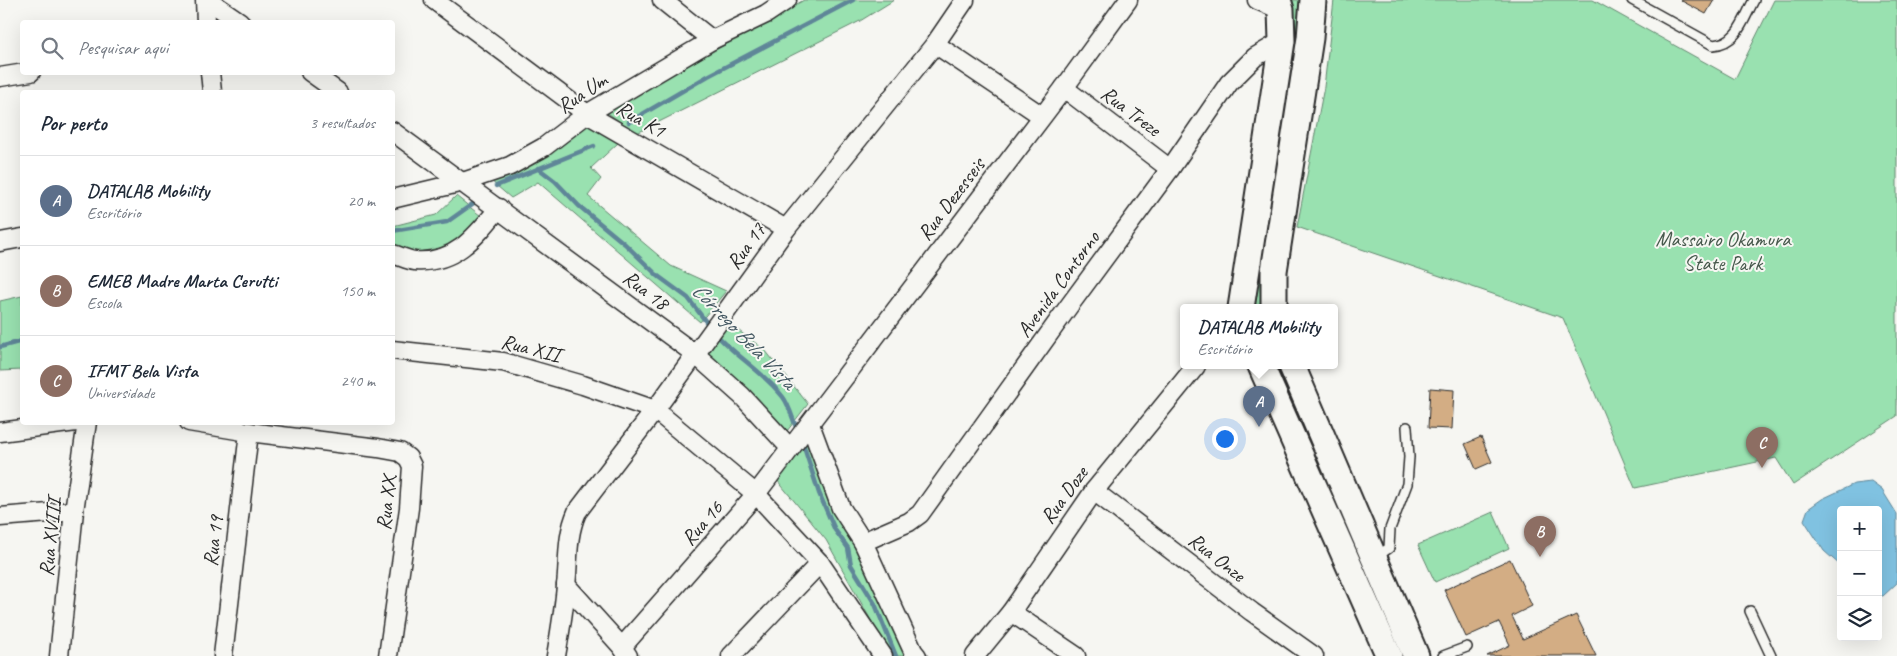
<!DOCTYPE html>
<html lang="pt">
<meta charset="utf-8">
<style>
body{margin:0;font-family:Caveat,sans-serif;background:#f6f6f7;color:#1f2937}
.controls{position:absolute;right:15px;bottom:15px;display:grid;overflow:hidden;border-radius:5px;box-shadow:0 5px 20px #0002}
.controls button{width:45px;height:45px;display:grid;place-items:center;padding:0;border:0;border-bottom:1px solid #e0e1e3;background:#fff;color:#1f2937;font:25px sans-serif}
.you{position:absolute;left:1224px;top:438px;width:18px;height:18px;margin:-12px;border:4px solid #fff;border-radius:50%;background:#1a73e8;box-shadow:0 0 0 8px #1a73e833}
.badge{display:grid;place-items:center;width:32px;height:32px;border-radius:50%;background:#d93025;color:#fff;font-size:16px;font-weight:700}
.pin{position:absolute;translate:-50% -41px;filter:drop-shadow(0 1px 2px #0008)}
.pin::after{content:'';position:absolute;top:26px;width:18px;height:15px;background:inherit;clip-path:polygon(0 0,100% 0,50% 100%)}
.popup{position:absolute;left:1180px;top:304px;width:158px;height:65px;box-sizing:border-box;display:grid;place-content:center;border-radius:5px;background:#fff;filter:drop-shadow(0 1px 4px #0005);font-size:16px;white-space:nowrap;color:#747a83}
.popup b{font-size:19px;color:#1f2937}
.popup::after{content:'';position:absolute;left:50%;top:100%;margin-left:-10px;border:10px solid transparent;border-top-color:#fff}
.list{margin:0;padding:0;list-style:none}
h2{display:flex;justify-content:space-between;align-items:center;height:65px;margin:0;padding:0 20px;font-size:21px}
h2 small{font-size:16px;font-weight:400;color:#747a83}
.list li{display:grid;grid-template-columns:32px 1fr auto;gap:15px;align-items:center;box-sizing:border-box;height:90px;padding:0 20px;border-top:1px solid #e0e1e3}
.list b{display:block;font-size:19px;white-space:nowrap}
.list p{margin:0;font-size:16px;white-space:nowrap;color:#747a83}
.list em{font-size:16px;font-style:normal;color:#747a83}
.icon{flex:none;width:28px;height:28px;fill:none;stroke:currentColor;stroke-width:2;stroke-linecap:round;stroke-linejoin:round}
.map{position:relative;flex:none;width:1897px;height:656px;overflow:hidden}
.search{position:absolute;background:#fff;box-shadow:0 5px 20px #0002;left:20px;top:20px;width:375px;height:55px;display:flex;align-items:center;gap:12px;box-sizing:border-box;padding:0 18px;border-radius:5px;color:#747a83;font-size:19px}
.panel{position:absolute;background:#fff;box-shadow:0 5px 20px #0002;left:20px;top:90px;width:375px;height:335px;border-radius:5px}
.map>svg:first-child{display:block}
.green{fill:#99e1b0;stroke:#62866e}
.water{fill:#80c2e1;stroke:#5e8698}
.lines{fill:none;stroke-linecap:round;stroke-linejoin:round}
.stream{stroke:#5e8698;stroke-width:4.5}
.building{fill:#d3ad84;stroke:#2b2b2b}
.lane-casing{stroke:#2b2b2b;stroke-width:12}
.street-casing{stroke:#2b2b2b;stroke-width:21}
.secondary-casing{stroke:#2b2b2b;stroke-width:29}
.lane{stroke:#f6f6f2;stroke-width:9}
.street{stroke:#f6f6f2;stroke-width:18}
.secondary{stroke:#f6f6f2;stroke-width:25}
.labels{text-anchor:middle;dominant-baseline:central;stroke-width:4;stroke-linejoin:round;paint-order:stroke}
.street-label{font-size:21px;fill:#2b2b2b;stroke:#f6f6f2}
.park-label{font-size:21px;fill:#46584c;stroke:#f6f6f2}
.water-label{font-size:22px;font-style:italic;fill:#445862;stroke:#f6f6f2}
</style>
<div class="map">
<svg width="1897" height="656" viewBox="0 0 1897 656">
<rect width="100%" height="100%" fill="#f6f6f2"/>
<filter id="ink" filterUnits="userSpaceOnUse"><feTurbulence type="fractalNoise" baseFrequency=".02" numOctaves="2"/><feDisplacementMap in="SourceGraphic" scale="10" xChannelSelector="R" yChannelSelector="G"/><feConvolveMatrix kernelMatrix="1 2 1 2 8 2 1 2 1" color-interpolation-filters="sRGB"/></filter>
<g filter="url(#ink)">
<g class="green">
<path d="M 804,0 L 894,0 L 860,21 L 637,133 L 606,112 Z"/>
<path d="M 1287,0 L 1306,0 L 1268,308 L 1251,308 Z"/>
<path d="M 1334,0 L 1593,0 L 1735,79 L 1774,0 L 1897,0 L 1897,416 L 1793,485 L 1776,458 L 1635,488 L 1563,318 L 1297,227 L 1324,87 Z"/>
<path d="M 587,122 L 618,143 L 591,168 L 601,179 L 588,196 L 671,266 L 726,291 L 700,322 L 538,182 L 511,198 L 490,180 Z"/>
<path d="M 456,196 L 481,216 L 464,239 L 444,247 L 414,253 L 393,248 L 393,226 L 436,215 Z"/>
<path d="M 22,296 L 22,370 L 0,371 L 0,301 Z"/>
<path d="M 728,323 L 765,350 L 808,404 L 787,431 L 706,355 Z"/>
<path d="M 808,436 L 902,650 L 907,656 L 891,656 L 826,540 L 777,480 Z"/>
<path d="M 1493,512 L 1509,548 L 1435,582 L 1418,545 Z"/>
</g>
<path class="water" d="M 1871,482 L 1882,490 L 1897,514 L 1897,583 L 1883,596 L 1878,595 L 1878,510 L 1841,510 L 1841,566 L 1824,551 L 1804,520 L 1808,509 L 1822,499 L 1854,484 Z"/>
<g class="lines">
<g class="stream">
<path d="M 629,122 L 708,76 L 853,0"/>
<path d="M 538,168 L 555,181 L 579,206 L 625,244 L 658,276 L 688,298 L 710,327"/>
<path d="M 496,186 L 594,146"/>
<path d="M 392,231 L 447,222 L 478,200"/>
<path d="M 715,333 C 735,356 764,372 783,397 C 790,406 793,421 798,432"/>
<path d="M 0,347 L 22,341"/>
<path d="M 802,441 L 819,493 L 835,530 L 848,548 L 851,565 L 875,604 L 896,656"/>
</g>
</g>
<g class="building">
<path d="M 1680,0 L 1714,0 L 1706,14 Z"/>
<path d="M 1430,388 L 1454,390 L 1452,429 L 1428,428 Z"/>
<path d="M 1481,437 L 1492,462 L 1476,469 L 1465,444 Z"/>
<path d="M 1510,559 L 1532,606 L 1512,616 L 1523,639 L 1576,615 L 1596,656 L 1487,656 L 1510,645 L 1499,622 L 1466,637 L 1444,590 Z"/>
</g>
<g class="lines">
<defs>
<g id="lane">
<path d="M 1632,0 L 1713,45 C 1738,43 1743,20 1754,0"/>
<path d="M 1376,557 L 1389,548 L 1390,529 L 1407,484 L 1409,457 L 1407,427"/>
<path d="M 1750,611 L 1771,656"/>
<path d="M 1443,656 L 1467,647"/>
</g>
<g id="street">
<path d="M 205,0 L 206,22"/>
<path d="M 208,0 L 240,22"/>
<path d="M 434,0 L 587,114 L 786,229"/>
<path d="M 662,0 L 712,40"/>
<path d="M 1257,0 L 1281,10"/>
<path d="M 935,44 L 1042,116"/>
<path d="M 210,72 L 212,92"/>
<path d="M 310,72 L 338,92"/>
<path d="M 0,77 L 31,72"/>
<path d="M 1064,88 L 1170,169"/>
<path d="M 392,131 L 695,354 L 742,396 L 790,448"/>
<path d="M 392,199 L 463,182 L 510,166 L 544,147 L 587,114 L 712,40 L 766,14 L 787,0"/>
<path d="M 0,242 L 22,238"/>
<path d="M 392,254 C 400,256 407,260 415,261 C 455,264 476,236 499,208"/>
<path d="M 392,350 L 503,362 L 583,385 L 655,410 L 756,494 L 820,563 L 883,656"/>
<path d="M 189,422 L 249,432 L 378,448 L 400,452 L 408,458 L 412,466 L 409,508 L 388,656"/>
<path d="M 810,424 L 841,508 L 863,542 L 913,651 L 917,656"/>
<path d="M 0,432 L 76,422"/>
<path d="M 1094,491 L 1252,612 L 1314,656"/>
<path d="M 0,517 L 74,511"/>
<path d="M 863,542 L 909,522 L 920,514 L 1069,306 L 1170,169 L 1229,83 L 1255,57 L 1282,41"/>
<path d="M 566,585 L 622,647 L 628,656"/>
<path d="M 1011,612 L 1076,656"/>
<path d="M 622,647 L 756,494 L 1064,88 L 1128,0"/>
<path d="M 59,656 L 74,511 L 87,422"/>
<path d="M 223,656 L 249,432"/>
<path d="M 556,656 C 560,633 564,609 566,586 C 569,560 566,537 577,512 L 655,410 L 786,229 L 935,44 L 965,0"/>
<path d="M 731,656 L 820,563"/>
<path d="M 975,656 L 1011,612 L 1094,491 L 1196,366"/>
</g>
<g id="secondary">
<path d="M 1241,308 L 1282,41 L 1281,10 L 1278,0"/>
<path d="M 1274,308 L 1274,271 L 1310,38 L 1313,0"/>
<path d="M 1261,366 L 1389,656"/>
<path d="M 1292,366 L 1416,656"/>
</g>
</defs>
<use href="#lane" class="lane-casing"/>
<use href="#street" class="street-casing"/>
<use href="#secondary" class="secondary-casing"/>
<use href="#lane" class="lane"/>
<use href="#street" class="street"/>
<use href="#secondary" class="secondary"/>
</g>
</g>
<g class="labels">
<g class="street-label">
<text transform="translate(582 93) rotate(-34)">Rua Um</text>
<text transform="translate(1131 111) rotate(37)">Rua Treze</text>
<text transform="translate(641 119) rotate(30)">Rua K1</text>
<text transform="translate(951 199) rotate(-53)">Rua Dezesseis</text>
<text transform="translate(746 246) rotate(-54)">Rua 17</text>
<text transform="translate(1058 284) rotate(-54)">Avenida Contorno</text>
<text transform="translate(646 290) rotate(37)">Rua 18</text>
<text transform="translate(531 348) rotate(14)">Rua XII</text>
<text transform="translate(1064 495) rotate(-54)">Rua Doze</text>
<text transform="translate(386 503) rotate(-84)">Rua XX</text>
<text transform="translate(702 523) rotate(-49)">Rua 16</text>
<text transform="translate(50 537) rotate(-84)">Rua XVIII</text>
<text transform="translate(213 541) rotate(-83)">Rua 19</text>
<text transform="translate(1217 557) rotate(38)">Rua Onze</text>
</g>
<g class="park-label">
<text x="1723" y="239">Massairo Okamura<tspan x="1723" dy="24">State Park</tspan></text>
</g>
<g class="water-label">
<text transform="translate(744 336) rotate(46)">Córrego Bela Vista</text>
</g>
</g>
</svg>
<div class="controls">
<button>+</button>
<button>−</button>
<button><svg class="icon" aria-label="layers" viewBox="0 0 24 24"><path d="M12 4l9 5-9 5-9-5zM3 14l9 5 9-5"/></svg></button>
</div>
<div class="you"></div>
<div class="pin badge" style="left:1259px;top:427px;background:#5c6f8a">A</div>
<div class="popup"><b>DATALAB Mobility</b>Escritório</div>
<div class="pin badge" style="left:1540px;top:557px;background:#8d6e63">B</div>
<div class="pin badge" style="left:1762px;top:468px;background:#8d6e63">C</div>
<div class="search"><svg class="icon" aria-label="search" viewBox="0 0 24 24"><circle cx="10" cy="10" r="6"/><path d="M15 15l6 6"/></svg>Pesquisar aqui</div>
<section class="panel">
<h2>Por perto<small>3 resultados</small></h2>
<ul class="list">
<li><span class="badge" style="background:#5c6f8a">A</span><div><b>DATALAB Mobility</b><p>Escritório</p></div><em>20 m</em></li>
<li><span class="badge" style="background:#8d6e63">B</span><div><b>EMEB Madre Marta Cerutti</b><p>Escola</p></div><em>150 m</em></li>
<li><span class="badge" style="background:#8d6e63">C</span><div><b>IFMT Bela Vista</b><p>Universidade</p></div><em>240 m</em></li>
</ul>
</section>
</div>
